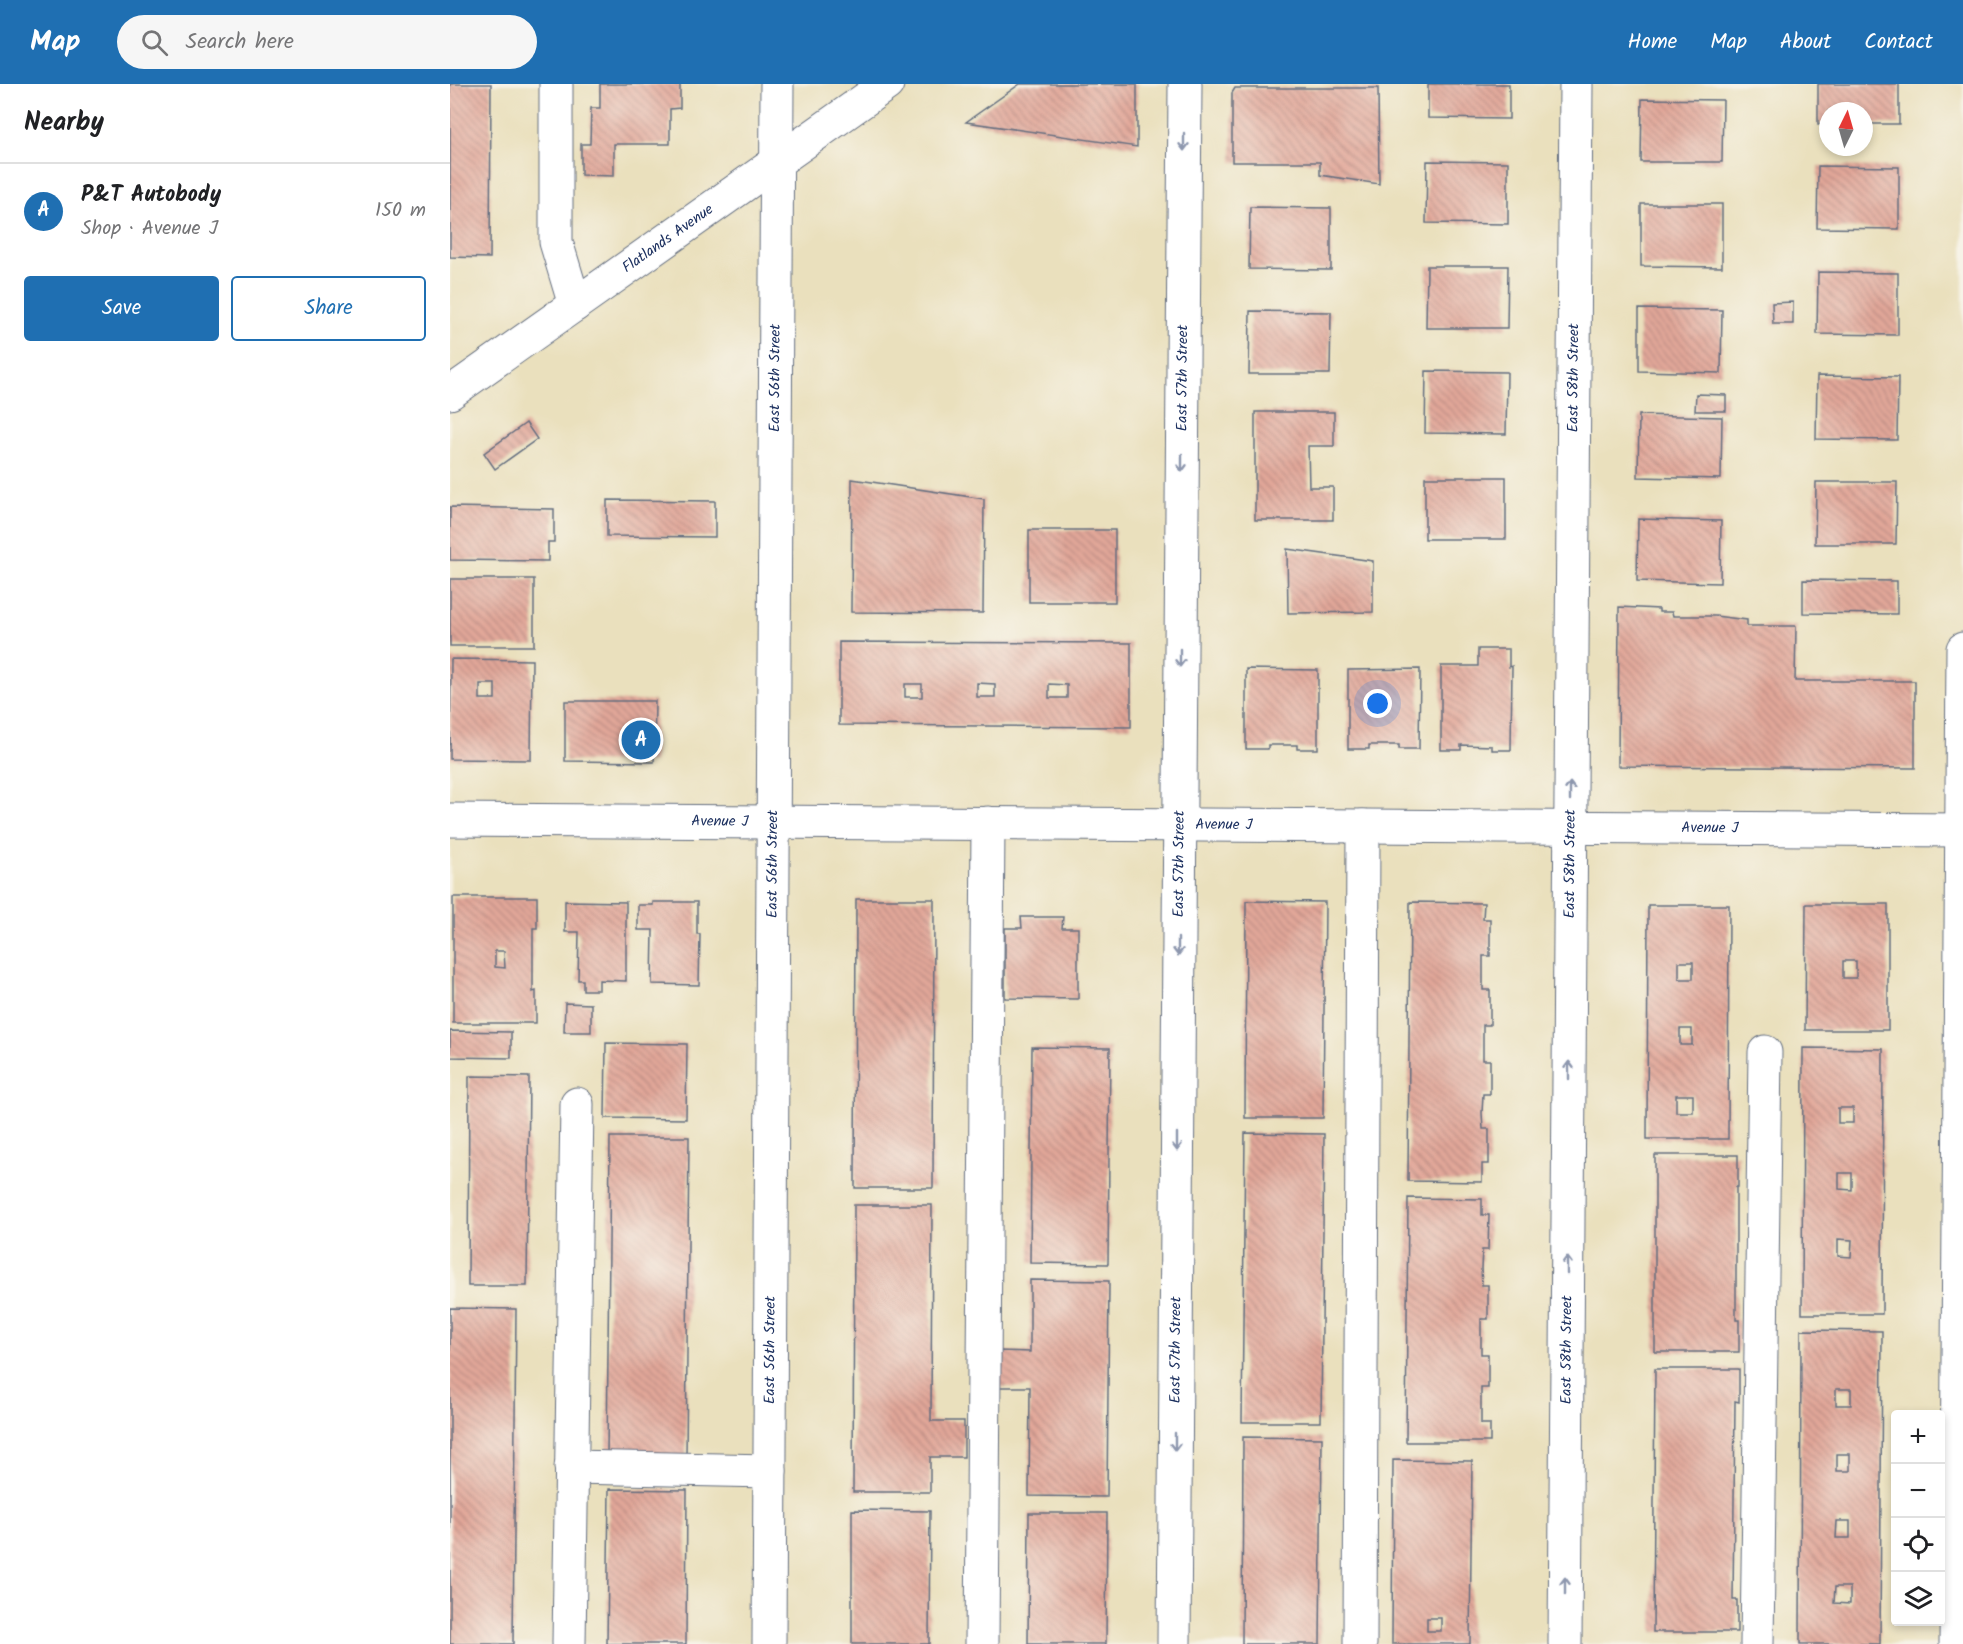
<!DOCTYPE html>
<meta charset="utf-8">
<style>
body{margin:0;font-family:Kalam,sans-serif;background:#f6f6f6;color:#202124}
.controls{position:absolute;right:18px;bottom:18px;display:grid;overflow:hidden;border-radius:6px;box-shadow:0 3px 9px #0003}
.controls button{width:54px;height:54px;display:grid;place-items:center;padding:0;border:0;border-bottom:2px solid #e0e0e0;background:#fff;color:#202124;font:30px sans-serif}
.compass{position:absolute;left:1369px;top:18px;width:54px;height:54px;border-radius:50%;background:#fff;box-shadow:0 3px 9px #0003;rotate:5deg}
.you{position:absolute;left:928px;top:620px;width:21px;height:21px;margin:-15px;border:4px solid #fff;border-radius:50%;background:#1a73e8;box-shadow:0 0 0 9px #1a73e833}
.badge{display:grid;place-items:center;width:39px;height:39px;border-radius:50%;background:#1f6fb2;color:#fff;font-size:20px;font-weight:700}
.pin{position:absolute;translate:-50% -50%;border:3px solid #fff;box-shadow:0 2px 6px #0006}
.list{margin:0;padding:0;list-style:none}
h2{display:flex;justify-content:space-between;align-items:center;height:78px;margin:0;padding:0 24px;font-size:26px}
h2 small{font-size:20px;font-weight:400;color:#757577}
.list li{display:grid;grid-template-columns:39px 1fr auto;gap:18px;align-items:center;box-sizing:border-box;height:96px;padding:0 24px;border-top:2px solid #e0e0e0}
.list b{display:block;font-size:22px;white-space:nowrap}
.list p{margin:0;font-size:20px;white-space:nowrap;color:#757577}
.list em{font-size:20px;font-style:normal;color:#757577}
.actions{display:flex;gap:12px;padding:18px 24px}
.actions a{flex:1;padding:14px 0;border:2px solid #1f6fb2;border-radius:6px;text-align:center;font-size:21px;color:#1f6fb2}
.actions .main{background:#1f6fb2;color:#fff}
.icon{flex:none;width:33px;height:33px;fill:none;stroke:currentColor;stroke-width:2;stroke-linecap:round;stroke-linejoin:round}
.map{position:relative;flex:none;width:1513px;height:1560px;overflow:hidden}
header{display:flex;align-items:center;gap:36px;box-sizing:border-box;height:84px;padding:0 30px;background:#1f6fb2;color:#fff}
header strong{font-size:28px}
nav{display:flex;gap:33px;margin-inline-start:auto;font-size:21px}
.search{width:420px;height:54px;background:#f6f6f6;display:flex;align-items:center;gap:15px;box-sizing:border-box;padding:0 21px;border-radius:33px;color:#757577;font-size:22px}
main{display:flex}
aside{flex:1;background:#fff}
.map>svg:first-child{display:block}
.building{fill:url(#building-back-hatch);fill-rule:evenodd}
.lines{fill:none;stroke-linecap:round;stroke-linejoin:round}
.minor-casing{stroke:#636d7f;stroke-width:35}
.major-casing{stroke:#636d7f;stroke-width:35}
.minor{stroke:#fff;stroke-width:33}
.major{stroke:#fff;stroke-width:33}
.oneway{stroke:#8d97ae}
.labels{text-anchor:middle;dominant-baseline:central;stroke-width:5;stroke-linejoin:round;paint-order:stroke}
.street-label{font-size:15px;fill:#1b2f5e;stroke:#f7f3e8}
</style>
<header>
<strong>Map</strong>
<div class="search"><svg class="icon" aria-label="search" viewBox="0 0 24 24"><circle cx="10" cy="10" r="6"/><path d="M15 15l6 6"/></svg>Search here</div>
<nav><a>Home</a><a>Map</a><a>About</a><a>Contact</a></nav>
</header>
<main>
<aside>
<h2>Nearby<small></small></h2>
<ul class="list">
<li><span class="badge">A</span><div><b>P&amp;T Autobody</b><p>Shop · Avenue J</p></div><em>150 m</em></li>
</ul>
<div class="actions"><a class="main">Save</a><a>Share</a></div>
</aside>
<div class="map">
<svg width="1513" height="1560" viewBox="0 0 1513 1560">
<defs>
<pattern id="building-back-hatch" width="6" height="6" patternUnits="userSpaceOnUse" patternTransform="scale(1.5)"><rect width="6" height="6" fill="#e2a799"/><path d="M-1 5l2 2M0 0l6 6M5-1l2 2" fill="none" stroke="#b68880"/></pattern>
</defs>
<rect width="100%" height="100%" fill="#f7f3e8"/>
<filter id="ink" filterUnits="userSpaceOnUse"><feTurbulence type="fractalNoise" baseFrequency=".0167" numOctaves="2"/><feDisplacementMap in="SourceGraphic" scale="12" xChannelSelector="R" yChannelSelector="G"/><feConvolveMatrix kernelMatrix="1 2 1 2 8 2 1 2 1" color-interpolation-filters="sRGB"/></filter>
<filter id="wash" filterUnits="userSpaceOnUse"><feTurbulence type="fractalNoise" baseFrequency=".008" numOctaves="4" result="noise"/><feDisplacementMap in="SourceGraphic" scale="24" xChannelSelector="R" yChannelSelector="G"/><feGaussianBlur stdDeviation="1.35" result="paint"/><feColorMatrix in="noise" values="0 0 0 0 0 0 0 0 0 0 0 0 0 0 0 0 0 1.4 0 .05"/><feComposite in="paint" operator="in"/></filter>
<g filter="url(#wash)">
<rect width="100%" height="100%" fill="#eae0bd"/>
<g id="blocks">
<g class="building">
<path d="M 0,0 L 41,0 L 40,174 L 0,173 Z"/>
<path d="M 150,0 L 230,0 L 230,24 L 220,25 L 220,60 L 164,60 L 164,92 L 131,91 L 131,60 L 140,60 L 141,24 L 150,24 Z"/>
<path d="M 570,0 L 687,0 L 687,63 L 516,38 Z"/>
<path d="M 978,0 L 1059,0 L 1059,35 L 978,34 Z"/>
<path d="M 1368,0 L 1449,0 L 1449,40 L 1414,40 L 1414,27 L 1378,27 L 1378,40 L 1368,40 Z"/>
<path d="M 785,4 L 928,4 L 929,100 L 870,91 L 870,78 L 782,78 L 782,9 Z"/>
<path d="M 1192,15 L 1273,16 L 1272,78 L 1191,78 Z"/>
<path d="M 977,77 L 1058,78 L 1058,140 L 976,139 Z"/>
<path d="M 1368,82 L 1449,83 L 1449,145 L 1367,144 Z"/>
<path d="M 1191,120 L 1272,120 L 1272,183 L 1191,182 Z"/>
<path d="M 800,123 L 881,124 L 881,186 L 799,185 Z"/>
<path d="M 977,182 L 1058,182 L 1057,244 L 976,244 Z"/>
<path d="M 1368,188 L 1448,189 L 1448,251 L 1367,250 Z"/>
<path d="M 1343,218 L 1343,240 L 1323,240 L 1322,219 Z"/>
<path d="M 1189,225 L 1272,226 L 1271,289 L 1189,287 Z"/>
<path d="M 800,227 L 881,228 L 880,290 L 799,290 Z"/>
<path d="M 976,287 L 1057,288 L 1056,350 L 975,349 Z"/>
<path d="M 1367,292 L 1448,293 L 1447,356 L 1366,355 Z"/>
<path d="M 1246,310 L 1276,311 L 1276,327 L 1245,327 Z"/>
<path d="M 805,328 L 884,328 L 884,362 L 858,362 L 859,403 L 883,403 L 883,436 L 805,436 Z"/>
<path d="M 1189,331 L 1272,333 L 1271,395 L 1188,393 Z"/>
<path d="M 76,339 L 87,355 L 45,385 L 34,369 Z"/>
<rect x="975" y="393" width="81" height="62"/>
<path d="M 402,395 L 534,415 L 533,529 L 401,528 Z"/>
<path d="M 1366,398 L 1447,398 L 1446,460 L 1365,460 Z"/>
<path d="M 157,416 L 265,417 L 265,453 L 157,452 Z"/>
<path d="M 0,423 L 104,425 L 104,458 L 98,458 L 98,477 L 0,476 Z"/>
<path d="M 1188,435 L 1271,437 L 1270,499 L 1187,497 Z"/>
<rect x="579" y="446" width="86" height="72"/>
<path d="M 837,465 L 923,477 L 923,528 L 838,529 Z"/>
<rect x="0" y="495" width="84" height="67"/>
<path d="M 1353,496 L 1447,497 L 1447,530 L 1353,529 Z"/>
<path d="M 1169,523 L 1209,525 L 1209,528 L 1222,528 L 1223,532 L 1265,532 L 1297,536 L 1297,542 L 1346,542 L 1345,597 L 1465,597 L 1465,684 L 1168,682 Z"/>
<path d="M 389,558 L 681,559 L 681,643 L 389,641 ZM 527,599 L 545,600 L 545,613 L 527,613 ZM 455,600 L 472,600 L 472,613 L 455,613 ZM 599,600 L 617,601 L 617,614 L 599,614 Z"/>
<path d="M 1028,565 L 1059,565 L 1059,583 L 1062,582 L 1061,666 L 1042,666 L 1042,662 L 1011,661 L 1011,666 L 991,666 L 991,582 L 1028,582 Z"/>
<path d="M 1,575 L 82,576 L 81,676 L 0,675 ZM 30,600 L 45,600 L 45,615 L 30,615 Z"/>
<path d="M 796,585 L 868,586 L 868,665 L 847,665 L 847,661 L 818,661 L 818,665 L 796,665 Z"/>
<path d="M 970,585 L 969,665 L 949,665 L 949,661 L 919,661 L 919,665 L 898,665 L 898,586 Z"/>
<path d="M 115,617 L 205,617 L 204,678 L 115,677 Z"/>
<path d="M 3,813 L 87,813 L 87,844 L 83,844 L 83,908 L 86,907 L 86,939 L 3,939 ZM 45,867 L 54,867 L 55,884 L 45,883 Z"/>
<path d="M 406,815 L 484,815 L 483,1104 L 405,1104 Z"/>
<path d="M 115,817 L 176,818 L 176,897 L 149,896 L 149,906 L 133,906 L 133,896 L 128,896 L 129,848 L 115,848 Z"/>
<path d="M 796,817 L 875,818 L 873,1034 L 795,1034 Z"/>
<path d="M 203,818 L 247,818 L 247,850 L 250,850 L 249,901 L 202,900 L 203,846 L 188,846 L 188,821 L 203,821 Z"/>
<path d="M 960,818 L 1034,819 L 1033,835 L 1040,835 L 1040,872 L 1033,872 L 1033,906 L 1040,906 L 1040,941 L 1033,941 L 1033,976 L 1040,976 L 1040,1010 L 1033,1010 L 1032,1029 L 1033,1045 L 1039,1045 L 1039,1080 L 1032,1080 L 1032,1098 L 958,1097 Z"/>
<path d="M 1356,820 L 1438,820 L 1438,946 L 1355,946 ZM 1393,877 L 1406,877 L 1406,894 L 1393,894 Z"/>
<path d="M 1198,821 L 1279,821 L 1278,1055 L 1197,1055 ZM 1229,878 L 1243,878 L 1243,895 L 1229,895 ZM 1230,945 L 1242,945 L 1242,961 L 1230,961 ZM 1226,1011 L 1243,1011 L 1243,1028 L 1226,1028 Z"/>
<path d="M 571,833 L 613,833 L 612,844 L 628,844 L 628,915 L 555,914 L 555,844 L 572,844 Z"/>
<path d="M 115,919 L 141,920 L 141,948 L 114,948 Z"/>
<path d="M 0,947 L 61,948 L 61,974 L 0,973 Z"/>
<path d="M 156,959 L 237,960 L 236,1035 L 155,1034 Z"/>
<path d="M 582,963 L 660,964 L 658,1180 L 580,1179 Z"/>
<path d="M 1353,964 L 1433,965 L 1432,1230 L 1352,1230 ZM 1388,1024 L 1403,1024 L 1403,1039 L 1388,1039 ZM 1389,1089 L 1402,1089 L 1402,1106 L 1389,1105 ZM 1388,1155 L 1402,1156 L 1401,1173 L 1388,1172 Z"/>
<path d="M 19,992 L 79,993 L 77,1202 L 18,1202 Z"/>
<path d="M 795,1049 L 874,1050 L 871,1338 L 792,1338 Z"/>
<path d="M 160,1053 L 239,1053 L 236,1376 L 157,1375 Z"/>
<path d="M 1205,1071 L 1288,1071 L 1288,1103 L 1286,1103 L 1286,1236 L 1289,1236 L 1289,1268 L 1205,1268 Z"/>
<path d="M 958,1114 L 1032,1115 L 1032,1131 L 1039,1131 L 1038,1166 L 1032,1166 L 1031,1184 L 1032,1201 L 1038,1201 L 1038,1235 L 1031,1235 L 1031,1270 L 1038,1270 L 1038,1304 L 1031,1304 L 1031,1340 L 1040,1340 L 1040,1358 L 956,1358 Z"/>
<path d="M 404,1121 L 482,1121 L 481,1337 L 514,1337 L 514,1373 L 480,1373 L 480,1408 L 403,1408 Z"/>
<path d="M 580,1196 L 659,1197 L 657,1413 L 579,1412 L 580,1303 L 548,1303 L 548,1267 L 580,1268 Z"/>
<path d="M 0,1224 L 66,1225 L 63,1560 L 0,1560 Z"/>
<path d="M 1351,1246 L 1432,1247 L 1430,1560 L 1350,1560 ZM 1386,1305 L 1401,1305 L 1401,1321 L 1386,1321 ZM 1387,1370 L 1400,1370 L 1400,1387 L 1387,1387 ZM 1387,1437 L 1400,1437 L 1400,1454 L 1386,1454 ZM 1385,1503 L 1400,1503 L 1400,1520 L 1384,1519 Z"/>
<path d="M 1205,1285 L 1289,1285 L 1289,1318 L 1285,1317 L 1283,1516 L 1287,1516 L 1287,1548 L 1203,1548 Z"/>
<path d="M 793,1353 L 872,1354 L 870,1560 L 792,1560 Z"/>
<path d="M 943,1376 L 1022,1377 L 1020,1560 L 942,1560 ZM 977,1534 L 991,1534 L 991,1547 L 977,1547 Z"/>
<path d="M 159,1405 L 237,1406 L 236,1560 L 157,1560 Z"/>
<path d="M 402,1426 L 480,1427 L 479,1560 L 402,1560 Z"/>
<path d="M 579,1429 L 657,1429 L 656,1560 L 578,1560 Z"/>
</g>
</g>
</g>
<g filter="url(#ink)">
<use href="#blocks" fill-opacity="0" stroke="#636d7f" stroke-width="1.5"/>
<g class="lines">
<defs>
<g id="minor">
<path d="M 106,0 L 106,158 L 125,221"/>
<path id="s1" d="M 0,736 L 1513,746"/>
<path d="M 121,1383 L 320,1387"/>
<path d="M 119,1560 L 127,1020"/>
<path id="s2" d="M 319,1560 L 327,0"/>
<path d="M 532,1560 L 538,739"/>
<path id="s3" d="M 724,1560 L 735,0"/>
<path d="M 910,1560 L 913,742"/>
<path id="s4" d="M 1115,1560 L 1126,0"/>
<path d="M 1307,1560 L 1315,968"/>
<path d="M 1506,1560 L 1513,565"/>
</g>
<g id="major">
<path id="s5" d="M 0,309 L 437,0"/>
</g>
</defs>
<use href="#minor" class="minor-casing"/>
<use href="#major" class="major-casing"/>
<use href="#minor" class="minor"/>
<use href="#major" class="major"/>
</g>
<defs><path id="oneway-shaft" d="M-6 0H5M1.5-3L5.5 0L1.5 3" fill="none" stroke-width="1.6" stroke-linecap="round" stroke-linejoin="round" transform="scale(1.5)"/></defs>
<g class="oneway">
<use href="#oneway-shaft" transform="translate(734 58) rotate(90)"/>
<use href="#oneway-shaft" transform="translate(732 379) rotate(90)"/>
<use href="#oneway-shaft" transform="translate(730 574) rotate(90)"/>
<use href="#oneway-shaft" transform="translate(1120 707) rotate(-90)"/>
<use href="#oneway-shaft" transform="translate(728 863) rotate(90)"/>
<use href="#oneway-shaft" transform="translate(1119 986) rotate(-90)"/>
<use href="#oneway-shaft" transform="translate(727 1058) rotate(90)"/>
<use href="#oneway-shaft" transform="translate(1117 1181) rotate(-90)"/>
<use href="#oneway-shaft" transform="translate(725 1358) rotate(90)"/>
<use href="#oneway-shaft" transform="translate(1115 1502) rotate(-90)"/>
</g>
</g>
<g class="labels">
<g class="street-label">
<text stroke="none"><textPath href="#s5" startOffset="267">Flatlands Avenue</textPath></text>
<text stroke="none"><textPath href="#s2" startOffset="1266">East 56th Street</textPath></text>
<text stroke="none"><textPath href="#s3" startOffset="1266">East 57th Street</textPath></text>
<text stroke="none"><textPath href="#s4" startOffset="1266">East 58th Street</textPath></text>
<text stroke="none"><textPath href="#s1" startOffset="270">Avenue J</textPath></text>
<text stroke="none"><textPath href="#s1" startOffset="774">Avenue J</textPath></text>
<text stroke="none"><textPath href="#s1" startOffset="1260">Avenue J</textPath></text>
<text stroke="none"><textPath href="#s2" startOffset="780">East 56th Street</textPath></text>
<text stroke="none"><textPath href="#s3" startOffset="780">East 57th Street</textPath></text>
<text stroke="none"><textPath href="#s4" startOffset="780">East 58th Street</textPath></text>
<text stroke="none"><textPath href="#s2" startOffset="294">East 56th Street</textPath></text>
<text stroke="none"><textPath href="#s3" startOffset="294">East 57th Street</textPath></text>
<text stroke="none"><textPath href="#s4" startOffset="294">East 58th Street</textPath></text>
</g>
</g>
</svg>
<div class="controls">
<button>+</button>
<button>−</button>
<button><svg class="icon" aria-label="locate" viewBox="0 0 24 24"><circle cx="12" cy="12" r="6"/><path d="M12 2v4M12 18v4M2 12h4M18 12h4"/></svg></button>
<button><svg class="icon" aria-label="layers" viewBox="0 0 24 24"><path d="M12 4l9 5-9 5-9-5zM3 14l9 5 9-5"/></svg></button>
</div>
<svg class="compass" viewBox="-18 -18 36 36"><path d="M0-13l5 13h-10z" fill="#e53935"/><path d="M0 13l5-13h-10z" fill="#757577"/></svg>
<div class="you"></div>
<div class="pin badge" style="left:191px;top:656px">A</div>
</div>
</main>
